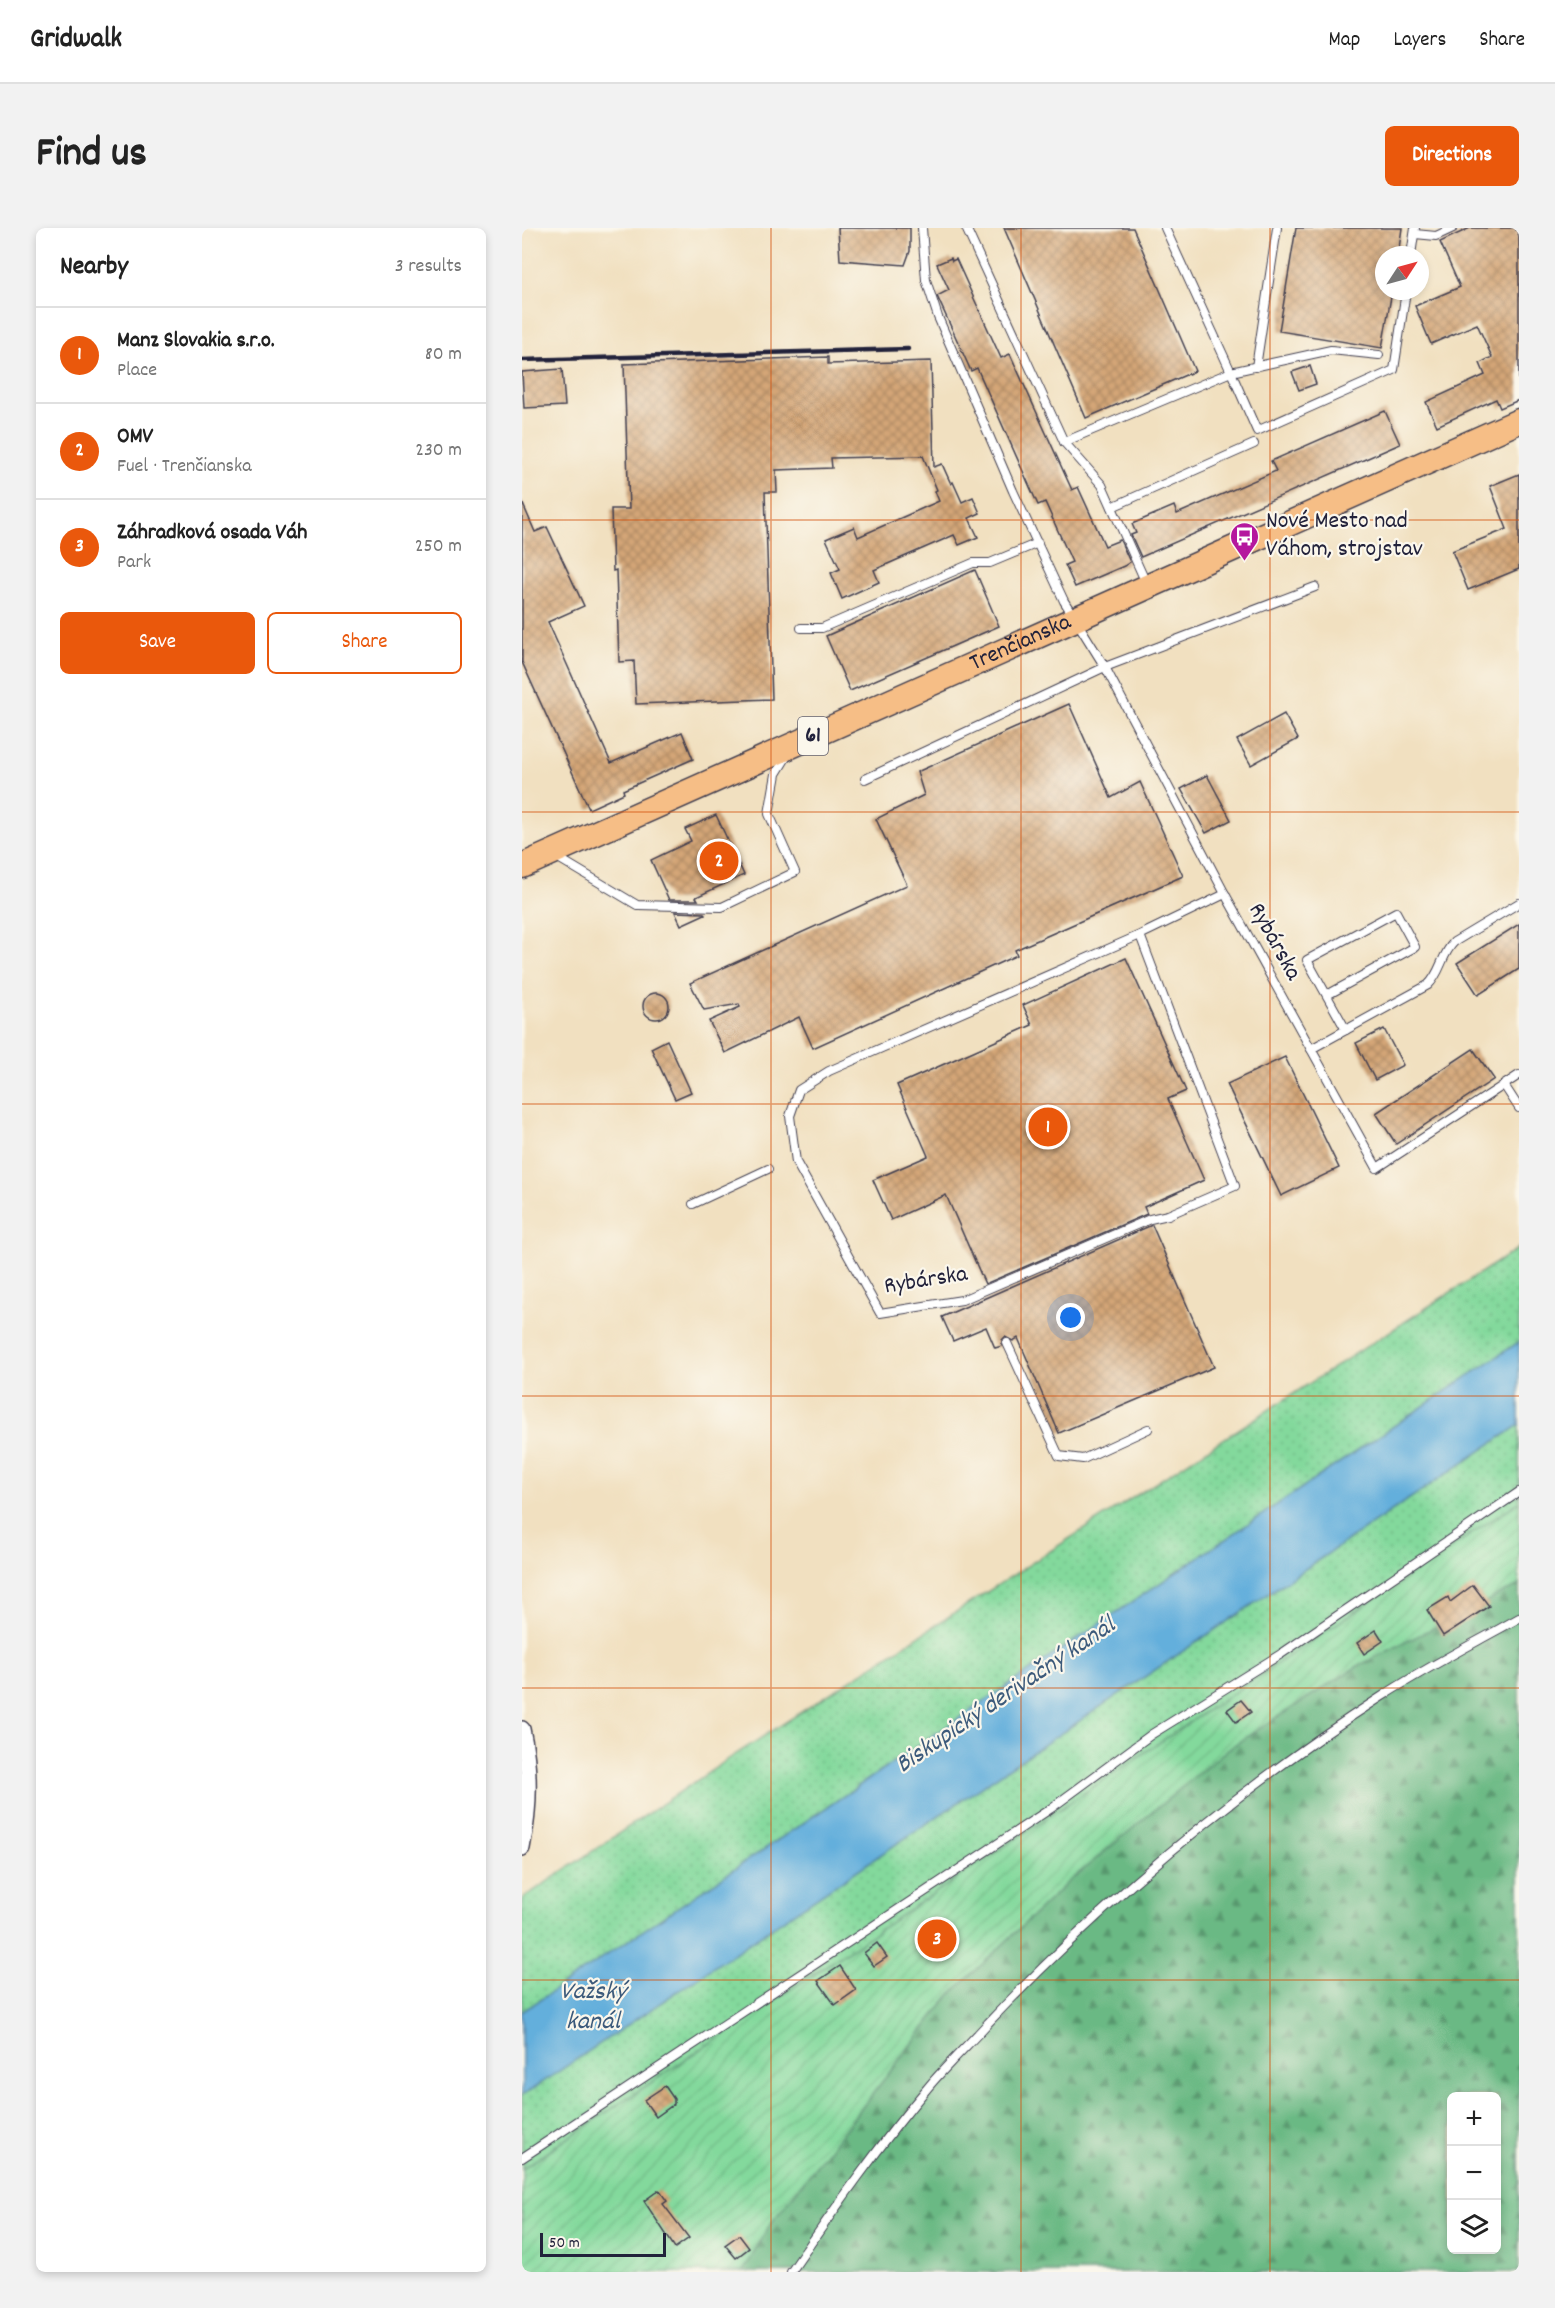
<!DOCTYPE html>
<meta charset="utf-8">
<style>
body{margin:0;font-family:Dekko,sans-serif;background:#f2f2f2;color:#222}
.controls{position:absolute;right:18px;bottom:18px;display:grid;overflow:hidden;border-radius:9px;box-shadow:0 3px 9px #0003}
.controls button{width:54px;height:54px;display:grid;place-items:center;padding:0;border:0;border-bottom:2px solid #e0e0e0;background:#fff;color:#222;font:30px sans-serif}
.compass{position:absolute;left:853px;top:18px;width:54px;height:54px;border-radius:50%;background:#fff;box-shadow:0 3px 9px #0003;rotate:54deg}
.scale{position:absolute;left:18px;bottom:15px;width:126px;box-sizing:border-box;padding-left:6px;border:3px solid #22223b;border-top:0;font-size:16px;line-height:21px;white-space:nowrap;color:#22223b;-webkit-text-stroke:4px #fbf7ec;paint-order:stroke}
.you{position:absolute;left:549px;top:1090px;width:21px;height:21px;margin:-15px;border:4px solid #fff;border-radius:50%;background:#1a73e8;box-shadow:0 0 0 9px #1a73e833}
.badge{display:grid;place-items:center;width:39px;height:39px;border-radius:50%;background:#ea580c;color:#fff;font-size:20px;font-weight:700}
.pin{position:absolute;translate:-50% -50%;border:3px solid #fff;box-shadow:0 2px 6px #0006}
.list{margin:0;padding:0;list-style:none}
h2{display:flex;justify-content:space-between;align-items:center;height:78px;margin:0;padding:0 24px;font-size:26px}
h2 small{font-size:20px;font-weight:400;color:#767676}
.list li{display:grid;grid-template-columns:39px 1fr auto;gap:18px;align-items:center;box-sizing:border-box;height:96px;padding:0 24px;border-top:2px solid #e0e0e0}
.list b{display:block;font-size:22px;white-space:nowrap}
.list p{margin:0;font-size:20px;white-space:nowrap;color:#767676}
.list em{font-size:20px;font-style:normal;color:#767676}
.actions{display:flex;gap:12px;padding:18px 24px}
.actions a{flex:1;padding:14px 0;border:2px solid #ea580c;border-radius:9px;text-align:center;font-size:21px;color:#ea580c}
.actions .main{background:#ea580c;color:#fff}
.icon{flex:none;width:33px;height:33px;fill:none;stroke:currentColor;stroke-width:2;stroke-linecap:round;stroke-linejoin:round}
.map{position:relative;flex:none;width:997px;height:2044px;overflow:hidden;border-radius:9px}
header{display:flex;align-items:center;gap:36px;box-sizing:border-box;height:84px;padding:0 30px;background:#fff;border-bottom:2px solid #e0e0e0}
header strong{font-size:28px}
nav{display:flex;gap:33px;margin-inline-start:auto;font-size:21px}
.intro{display:flex;align-items:center;justify-content:space-between;box-sizing:border-box;height:144px;padding:0 36px}
h1{margin:0;font-size:42px}
.button{padding:15px 27px;border-radius:9px;background:#ea580c;color:#fff;font-size:21px;font-weight:700}
main{display:flex;gap:36px;padding:0 36px}
aside{flex:1;background:#fff;border-radius:9px;box-shadow:0 3px 9px #0003}
.map>svg:first-child{display:block}
.grass{fill:url(#grass-dots);stroke:#527e6c;stroke-width:1.5}
.forest{fill:url(#forest-firs);stroke:#466e60;stroke-width:1.5;fill-rule:evenodd}
.garden{fill:url(#garden-furrows);stroke:#527e6c;stroke-width:1.5}
.water{fill:#63afdc;stroke:#42688c;stroke-width:1.5}
.building{fill:url(#building-cross-hatch)}
.lines{fill:none;stroke-linecap:round;stroke-linejoin:round}
.service-casing{stroke:#413e4f;stroke-width:10}
.minor-casing{stroke:#413e4f;stroke-width:18}
.primary-casing{stroke:#413e4f;stroke-width:27}
.service{stroke:#fff;stroke-width:8}
.minor{stroke:#fff;stroke-width:15}
.primary{stroke:#f6be86;stroke-width:24}
.rail{stroke:#22223b;stroke-width:4.5}
.grid{fill:none;stroke:#d45411;stroke-width:1.5;stroke-opacity:0.55}
.labels{text-anchor:middle;dominant-baseline:central;stroke-width:4.5;stroke-linejoin:round;paint-order:stroke}
.shield{fill:#fbf7ec;stroke:#636270;stroke-width:1.5}
.shield-label{font-size:22px;font-weight:bold;fill:#22223b}
.poi-label{font-size:24px;fill:#22223b;stroke:#fbf7ec;text-anchor:start}
.street-label{font-size:24px;fill:#22223b;stroke:#fbf7ec}
.water-label{font-size:26px;font-style:italic;fill:#3c5a7b;stroke:#fbf7ec}
</style>
<header>
<strong>Gridwalk</strong>
<nav><a>Map</a><a>Layers</a><a>Share</a></nav>
</header>
<div class="intro"><h1>Find us</h1><a class="button">Directions</a></div>
<main>
<aside>
<h2>Nearby<small>3 results</small></h2>
<ul class="list">
<li><span class="badge">1</span><div><b>Manz Slovakia s.r.o.</b><p>Place</p></div><em>80 m</em></li>
<li><span class="badge">2</span><div><b>OMV</b><p>Fuel · Trenčianska</p></div><em>230 m</em></li>
<li><span class="badge">3</span><div><b>Záhradková osada Váh</b><p>Park</p></div><em>250 m</em></li>
</ul>
<div class="actions"><a class="main">Save</a><a>Share</a></div>
</aside>
<div class="map">
<svg width="997" height="2044" viewBox="0 0 997 2044">
<defs>
<pattern id="grass-dots" width="8" height="8" patternUnits="userSpaceOnUse" patternTransform="scale(1.5)"><rect width="8" height="8" fill="#83d99c"/><path d="M2 2h.1M6 6h.1" fill="none" stroke="#71ba87" stroke-width="1.8" stroke-linecap="round"/></pattern>
<pattern id="forest-firs" width="22" height="20" patternUnits="userSpaceOnUse" patternTransform="scale(1.5)"><rect width="22" height="20" fill="#6ab984"/><path d="M5 1l3.5 6h-7zM16 11l3.5 6h-7z" fill="#57966d"/></pattern>
<pattern id="garden-furrows" width="10" height="10" patternUnits="userSpaceOnUse" patternTransform="scale(1.5)"><rect width="10" height="10" fill="#83d99c"/><path d="M-1 1l2-2M0 10L10 0M9 11l2-2" fill="none" stroke="#71ba87"/></pattern>
<pattern id="building-cross-hatch" width="8" height="8" patternUnits="userSpaceOnUse" patternTransform="scale(1.5)"><rect width="8" height="8" fill="#d4a677"/><path d="M0 0l8 8M0 8l8-8" fill="none" stroke="#ac8763"/></pattern>
</defs>
<rect width="100%" height="100%" fill="#fbf7ec"/>
<filter id="ink" filterUnits="userSpaceOnUse"><feTurbulence type="fractalNoise" baseFrequency=".0167" numOctaves="2"/><feDisplacementMap in="SourceGraphic" scale="12" xChannelSelector="R" yChannelSelector="G"/><feConvolveMatrix kernelMatrix="1 2 1 2 8 2 1 2 1" color-interpolation-filters="sRGB"/></filter>
<filter id="wash" filterUnits="userSpaceOnUse"><feTurbulence type="fractalNoise" baseFrequency=".008" numOctaves="4" result="noise"/><feDisplacementMap in="SourceGraphic" scale="24" xChannelSelector="R" yChannelSelector="G"/><feGaussianBlur stdDeviation="1.35" result="paint"/><feColorMatrix in="noise" values="0 0 0 0 0 0 0 0 0 0 0 0 0 0 0 0 0 1.4 0 .05"/><feComposite in="paint" operator="in"/></filter>
<g filter="url(#wash)">
<rect width="100%" height="100%" fill="#f1e0c0"/>
<g class="grass">
<path d="M 997,1020 L 997,1114 L 0,1784 L 0,1671 L 208,1530 Z"/>
<path d="M 997,1197 L 997,1276 L 0,1941 L 0,1868 Z"/>
</g>
<path class="forest" d="M 997,1353 L 997,2044 L 221,2044 L 247,1998 L 428,1767 L 546,1654 L 707,1520 L 834,1439 ZM 930,1868 L 975,1868 L 975,2022 L 930,2022 Z"/>
<path class="garden" d="M 997,1274 L 997,1357 L 834,1439 L 707,1520 L 546,1654 L 428,1767 L 247,1998 L 221,2044 L 0,2044 L 0,1941 Z"/>
<path class="water" d="M 997,1114 L 997,1197 L 0,1868 L 0,1784 Z"/>
<g id="blocks">
<g class="building">
<path d="M 316,0 L 388,0 L 388,23 L 383,37 L 318,32 Z"/>
<path d="M 482,0 L 611,0 L 673,143 L 564,190 Z"/>
<path d="M 774,0 L 880,0 L 876,27 L 862,27 L 862,63 L 870,63 L 860,120 L 757,103 Z"/>
<path d="M 948,0 L 993,0 L 997,8 L 997,172 L 978,180 L 974,171 L 915,198 L 904,174 L 963,147 L 958,135 L 970,129 L 955,96 L 909,116 L 893,78 L 938,59 L 918,14 Z"/>
<path d="M 429,30 L 430,33 L 434,31 L 479,130 L 488,126 L 550,262 L 556,259 L 583,318 L 598,312 L 608,334 L 602,338 L 553,359 L 543,337 L 550,334 L 523,274 L 516,277 L 455,140 L 449,143 L 415,68 L 427,62 L 415,36 Z"/>
<path d="M 306,129 L 306,136 L 409,133 L 412,239 L 420,236 L 429,256 L 431,254 L 440,274 L 451,269 L 458,285 L 447,290 L 456,309 L 437,317 L 432,307 L 352,342 L 357,354 L 320,371 L 309,345 L 318,341 L 304,311 L 332,299 L 336,309 L 417,273 L 413,263 L 415,262 L 401,228 L 309,230 L 310,240 L 254,242 L 255,264 L 243,264 L 250,471 L 114,476 L 112,433 L 97,434 L 94,342 L 91,343 L 89,281 L 107,281 L 102,136 Z"/>
<path d="M 788,138 L 794,156 L 777,162 L 770,144 Z"/>
<path d="M 40,141 L 43,178 L 2,180 L 0,144 Z"/>
<path d="M 863,183 L 878,216 L 619,329 L 609,307 L 614,305 L 610,296 L 652,278 L 655,286 L 754,243 L 749,233 Z"/>
<path d="M 997,246 L 997,341 L 946,362 L 930,323 L 985,301 L 968,258 Z"/>
<path d="M 0,274 L 13,304 L 25,299 L 62,378 L 26,394 L 89,535 L 160,504 L 171,531 L 101,562 L 102,565 L 67,581 L 0,434 Z"/>
<path d="M 453,342 L 477,398 L 328,463 L 304,408 Z"/>
<path d="M 547,476 L 589,570 L 618,554 L 661,648 L 493,722 L 495,727 L 291,820 L 277,789 L 203,825 L 187,793 L 218,779 L 217,776 L 182,782 L 168,755 L 385,657 L 354,591 L 402,567 L 395,544 Z"/>
<path d="M 762,486 L 776,511 L 729,537 L 715,512 Z"/>
<path d="M 685,547 L 709,592 L 684,605 L 659,561 Z"/>
<path d="M 194,587 L 222,647 L 174,669 L 176,672 L 147,672 L 129,632 L 169,613 L 163,601 Z"/>
<path d="M 153,684 L 182,685 L 183,686 L 159,697 Z"/>
<path d="M 997,696 L 997,741 L 956,767 L 935,735 Z"/>
<path d="M 604,730 L 664,863 L 646,871 L 682,952 L 622,979 L 625,986 L 463,1056 L 424,967 L 369,992 L 351,952 L 406,928 L 375,857 L 510,797 L 501,777 Z"/>
<circle cx="134" cy="778" r="13"/>
<path d="M 862,801 L 881,837 L 853,852 L 834,815 Z"/>
<path d="M 145,812 L 169,864 L 153,871 L 129,820 Z"/>
<path d="M 951,821 L 972,851 L 874,916 L 854,885 Z"/>
<path d="M 763,829 L 817,940 L 759,968 L 705,856 Z"/>
<path d="M 630,997 L 692,1139 L 537,1205 L 496,1110 L 491,1113 L 483,1109 L 480,1112 L 480,1118 L 473,1120 L 464,1099 L 431,1113 L 420,1089 Z"/>
<path d="M 951,1357 L 967,1378 L 921,1408 L 905,1382 L 926,1369 L 928,1374 Z"/>
<path d="M 854,1402 L 861,1413 L 842,1426 L 835,1415 Z"/>
<path d="M 719,1472 L 729,1484 L 714,1494 L 705,1482 Z"/>
<path d="M 355,1715 L 365,1729 L 352,1738 L 342,1725 Z"/>
<path d="M 318,1738 L 334,1762 L 313,1777 L 296,1753 Z"/>
<path d="M 143,1858 L 152,1871 L 152,1876 L 134,1889 L 122,1872 Z"/>
<path d="M 137,1962 L 145,1973 L 141,1976 L 167,2010 L 153,2020 L 122,1973 Z"/>
<path d="M 217,2007 L 227,2020 L 214,2030 L 203,2017 Z"/>
</g>
</g>
</g>
<g filter="url(#ink)">
<use href="#blocks" fill-opacity="0" stroke="#413e4f" stroke-width="1.5"/>
<g class="lines">
<defs>
<g id="service">
<path d="M 400,0 L 404,52 L 416,89 L 491,263 L 542,373 L 583,439 L 703,666 L 855,940 L 997,847"/>
<path d="M 444,0 L 542,214 L 580,257 L 624,355"/>
<path d="M 893,6 L 914,8 L 931,0"/>
<path d="M 889,27 L 893,0"/>
<path d="M 857,127 L 809,122 L 709,144 L 735,203 L 872,142 L 884,63"/>
<path d="M 734,139 L 755,0"/>
<path d="M 542,214 L 709,144 L 643,0"/>
<path d="M 590,279 L 732,216"/>
<path d="M 279,400 L 300,400 L 451,335 L 468,335 L 516,315"/>
<path d="M 343,551 L 583,439 L 793,359"/>
<path d="M 33,628 L 115,677 L 200,679 L 273,644 L 247,586 L 254,546 L 265,528"/>
<path d="M 618,707 L 713,958 L 646,987 L 628,991 L 440,1072 L 358,1085 L 274,934 L 268,888 L 277,862 L 307,843 L 618,707 L 703,666"/>
<path d="M 805,767 L 893,719 L 874,684 L 785,732 L 824,802"/>
<path d="M 789,821 L 906,757 C 919,745 919,727 932,714 L 997,675"/>
<path d="M 982,857 L 997,880"/>
<path d="M 171,976 L 246,941"/>
<path d="M 485,1115 L 537,1228 L 561,1231 L 626,1201"/>
<path d="M 0,1930 L 528,1581 L 630,1506 L 759,1426 L 997,1264"/>
<path d="M 269,2044 C 313,1980 358,1916 408,1857 C 427,1835 447,1816 466,1795 C 583,1672 716,1561 859,1469 C 903,1440 951,1416 997,1390"/>
</g>
<path id="minor" d="M 0,1501 C 9,1542 8,1580 0,1620"/>
<g id="primary">
<path id="s1" d="M 0,638 L 997,193"/>
</g>
</defs>
<use href="#service" class="service-casing"/>
<use href="#minor" class="minor-casing"/>
<use href="#primary" class="primary-casing"/>
<use href="#service" class="service"/>
<use href="#minor" class="minor"/>
<use href="#primary" class="primary"/>
<path class="rail" d="M 0,132 L 386,121"/>
</g>
</g>
<path class="grid" d="M 249,0 L 249,2044M 499,0 L 499,2044M 748,0 L 748,2044M 0,292 L 997,292M 0,584 L 997,584M 0,876 L 997,876M 0,1168 L 997,1168M 0,1460 L 997,1460M 0,1752 L 997,1752"/>
<defs>
<symbol id="bus-pin" viewBox="-11 -11 22 30"><path d="M0 17L-7.5 6A9.5 9.5 0 1 1 7.5 6Z" fill="#b5179e" stroke="#fbf7ec"/><path d="M-5-6H5V4H4V6H2V4H-2V6H-4V4H-5ZM-3.5-4V0h7V-4ZM-3.5 1.2v1.5H-2V1.2ZM2 1.2v1.5H3.5V1.2Z" fill="#fff"/></symbol>
</defs>
<g fill-rule="evenodd">
<use href="#bus-pin" x="706" y="292" width="33" height="45"/>
</g>
<g class="labels">
<rect class="shield" x="276" y="489" width="30" height="38" rx="4.5"/>
<g class="shield-label">
<text x="291" y="508">61</text>
</g>
<g class="poi-label">
<text x="744" y="294">Nové Mesto nad<tspan x="744" dy="28">Váhom, strojstav</tspan></text>
</g>
<g class="street-label">
<text stroke="none"><textPath href="#s1" startOffset="546">Trenčianska</textPath></text>
<text transform="translate(752 714) rotate(61)">Rybárska</text>
<text transform="translate(404 1053) rotate(-9)">Rybárska</text>
</g>
<g class="water-label">
<text transform="translate(484 1468) rotate(-34)">Biskupický derivačný kanál</text>
<text x="71" y="1764">Važský<tspan x="71" dy="30">kanál</tspan></text>
</g>
</g>
</svg>
<div class="controls">
<button>+</button>
<button>−</button>
<button><svg class="icon" aria-label="layers" viewBox="0 0 24 24"><path d="M12 4l9 5-9 5-9-5zM3 14l9 5 9-5"/></svg></button>
</div>
<svg class="compass" viewBox="-18 -18 36 36"><path d="M0-13l5 13h-10z" fill="#e53935"/><path d="M0 13l5-13h-10z" fill="#767676"/></svg>
<div class="scale">50 m</div>
<div class="you"></div>
<div class="pin badge" style="left:526px;top:899px">1</div>
<div class="pin badge" style="left:197px;top:633px">2</div>
<div class="pin badge" style="left:415px;top:1711px">3</div>
</div>
</main>
